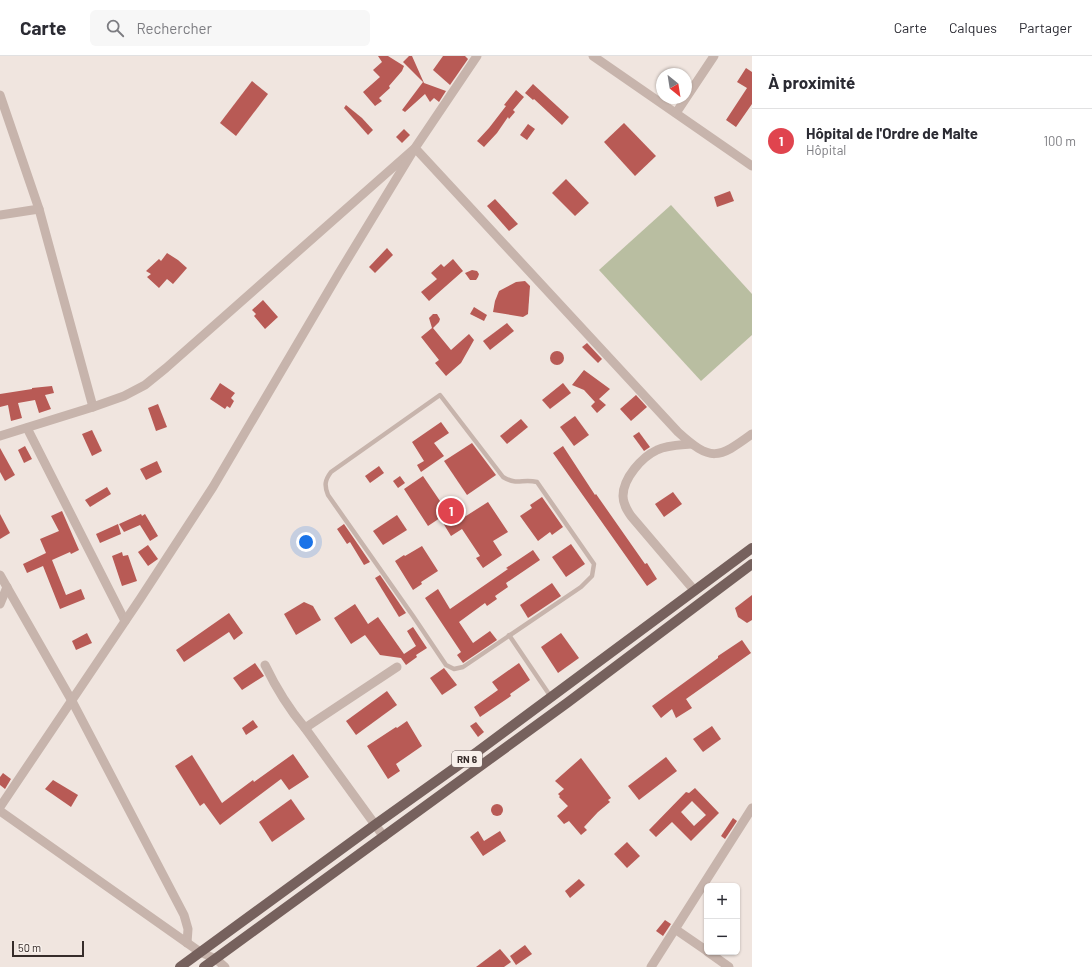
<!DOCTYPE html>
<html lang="fr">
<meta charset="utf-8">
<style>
body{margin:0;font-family:Barlow,sans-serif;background:#f7f7f7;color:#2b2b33}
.controls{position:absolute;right:12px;bottom:12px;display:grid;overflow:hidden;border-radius:6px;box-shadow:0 1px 3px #0004}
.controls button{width:36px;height:36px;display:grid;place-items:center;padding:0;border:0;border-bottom:1px solid #e1e1e2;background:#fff;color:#2b2b33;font:20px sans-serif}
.compass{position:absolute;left:656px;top:12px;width:36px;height:36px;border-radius:50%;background:#fff;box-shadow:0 1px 3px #0004;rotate:150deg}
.scale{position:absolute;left:12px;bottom:10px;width:72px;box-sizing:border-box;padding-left:4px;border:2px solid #362c2a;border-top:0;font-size:11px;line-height:14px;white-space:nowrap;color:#362c2a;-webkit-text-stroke:3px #f8f0eb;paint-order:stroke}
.you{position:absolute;left:306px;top:486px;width:14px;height:14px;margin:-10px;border:3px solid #fff;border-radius:50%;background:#1a73e8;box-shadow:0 0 0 6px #1a73e833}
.badge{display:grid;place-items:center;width:26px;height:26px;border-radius:50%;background:#b45309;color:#fff;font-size:13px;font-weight:700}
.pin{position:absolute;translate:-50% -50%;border:2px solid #fff;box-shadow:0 1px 4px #0006}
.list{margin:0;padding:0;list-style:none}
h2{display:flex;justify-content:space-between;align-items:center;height:52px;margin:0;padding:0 16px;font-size:17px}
h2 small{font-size:13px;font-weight:400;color:#7c7c81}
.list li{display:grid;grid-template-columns:26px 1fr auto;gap:12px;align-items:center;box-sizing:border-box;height:64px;padding:0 16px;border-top:1px solid #e1e1e2}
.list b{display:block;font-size:15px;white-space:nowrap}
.list p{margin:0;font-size:13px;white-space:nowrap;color:#7c7c81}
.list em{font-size:13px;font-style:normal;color:#7c7c81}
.icon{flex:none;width:22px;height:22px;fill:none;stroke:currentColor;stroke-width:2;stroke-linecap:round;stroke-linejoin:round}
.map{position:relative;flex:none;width:752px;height:911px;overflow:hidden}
header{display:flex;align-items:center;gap:24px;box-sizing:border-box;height:56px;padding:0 20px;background:#fff;border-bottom:1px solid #e1e1e2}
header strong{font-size:19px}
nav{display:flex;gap:22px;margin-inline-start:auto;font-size:14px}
.search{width:280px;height:36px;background:#f7f7f7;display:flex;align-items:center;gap:10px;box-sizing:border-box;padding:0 14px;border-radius:6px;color:#7c7c81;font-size:15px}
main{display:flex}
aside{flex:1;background:#fff}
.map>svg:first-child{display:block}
.green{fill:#b9bea1}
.building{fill:#b85a55;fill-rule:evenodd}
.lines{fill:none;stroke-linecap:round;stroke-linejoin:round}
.lane{stroke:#c7b4ac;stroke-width:4.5}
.street{stroke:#c7b4ac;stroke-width:9}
.primary{stroke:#76615d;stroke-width:10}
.labels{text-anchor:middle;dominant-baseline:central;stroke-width:4;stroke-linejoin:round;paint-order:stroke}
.shield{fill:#f8f0eb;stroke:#706764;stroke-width:1}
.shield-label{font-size:10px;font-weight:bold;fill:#362c2a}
</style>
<header>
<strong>Carte</strong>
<div class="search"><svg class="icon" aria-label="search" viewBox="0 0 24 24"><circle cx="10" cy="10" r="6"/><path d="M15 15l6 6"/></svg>Rechercher</div>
<nav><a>Carte</a><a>Calques</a><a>Partager</a></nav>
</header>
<main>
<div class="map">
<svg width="752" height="911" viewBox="0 0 752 911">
<rect width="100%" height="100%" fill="#f0e5df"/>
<path class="green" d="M 671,149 L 752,238 L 752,279 L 701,325 L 599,214 Z"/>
<g class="building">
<path d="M 378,0 L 388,0 L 404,10 L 402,15 L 389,30 L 390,32 L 379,42 L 382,45 L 375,50 L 363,36 L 380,21 L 373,14 L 382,6 Z"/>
<path d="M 409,0 L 412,0 L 424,27 L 446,35 L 439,46 L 434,42 L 430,46 L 425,38 L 405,56 L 402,54 L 423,26 L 403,6 Z"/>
<path d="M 443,0 L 465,0 L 468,3 L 450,29 L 433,14 Z"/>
<path d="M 746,12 L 752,16 L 752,48 L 736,71 L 726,64 L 747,32 L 737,26 Z"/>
<path d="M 252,25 L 268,38 L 236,80 L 220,67 Z"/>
<path d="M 533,28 L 569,61 L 562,69 L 534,43 L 533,44 L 525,37 Z"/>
<path d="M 516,34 L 524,41 L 513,54 L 515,56 L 509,63 L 508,61 L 497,77 L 484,91 L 477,85 L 489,72 L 506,50 L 504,49 Z"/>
<path d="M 346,49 L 362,62 L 373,74 L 368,79 L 344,52 Z"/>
<path d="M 624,67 L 656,100 L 635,120 L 604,86 Z"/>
<path d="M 528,68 L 535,73 L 527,84 L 520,79 Z"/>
<path d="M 404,73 L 410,79 L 402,87 L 396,81 Z"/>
<path d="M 566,123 L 589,147 L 575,160 L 552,137 Z"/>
<path d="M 730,135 L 734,145 L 717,151 L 714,141 Z"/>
<path d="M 495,143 L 518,168 L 509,175 L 487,150 Z"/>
<path d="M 387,192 L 393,199 L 375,217 L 369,211 Z"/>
<path d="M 167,197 L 178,204 L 187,212 L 173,228 L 167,223 L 159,232 L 147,221 L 151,218 L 146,215 L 159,203 L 161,205 Z"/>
<path d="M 453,203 L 463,215 L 429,245 L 421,236 L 437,223 L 431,217 L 441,208 L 444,211 Z"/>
<path d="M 472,214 L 477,215 L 479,218 L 478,221 L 476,224 L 470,224 L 465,217 Z"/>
<path d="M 525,225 L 530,230 L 528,258 L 523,261 L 493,256 L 495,245 L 499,235 L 516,226 Z"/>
<path d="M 263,244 L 278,261 L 265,273 L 254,260 L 256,258 L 252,254 Z"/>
<path d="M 474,251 L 487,259 L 484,265 L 470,258 Z"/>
<path d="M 433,258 L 437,258 L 440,263 L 439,266 L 433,272 L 451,294 L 469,278 L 474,284 L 461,307 L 446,320 L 435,307 L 439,304 L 421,281 L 432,272 L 429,262 Z"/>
<path d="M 507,267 L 514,275 L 490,294 L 483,285 Z"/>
<path d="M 587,287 L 602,303 L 598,307 L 582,291 Z"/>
<circle cx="557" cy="302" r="7"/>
<path d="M 584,314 L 610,333 L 599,343 L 606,349 L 597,357 L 591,350 L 595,346 L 584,334 L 572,329 Z"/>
<path d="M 220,327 L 235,337 L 231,342 L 234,345 L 230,352 L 227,350 L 225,353 L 210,343 Z"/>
<path d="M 563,327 L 571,337 L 550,353 L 542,344 Z"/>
<path d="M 52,330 L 54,337 L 45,339 L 51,353 L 39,357 L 35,344 L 18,347 L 22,362 L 11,365 L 8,349 L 0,351 L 0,338 L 32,333 L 32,332 Z"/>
<path d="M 636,339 L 647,351 L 631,365 L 620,353 Z"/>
<path d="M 158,348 L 167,371 L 156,375 L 148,352 Z"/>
<path d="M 575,360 L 589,379 L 574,390 L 560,371 Z"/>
<path d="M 521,363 L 528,371 L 507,388 L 500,380 Z"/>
<path d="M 441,366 L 449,377 L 434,387 L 444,400 L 421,416 L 417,409 L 424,405 L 412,386 Z"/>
<path d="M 92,374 L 102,395 L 92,400 L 82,378 Z"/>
<path d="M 639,376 L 650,391 L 644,395 L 633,380 Z"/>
<path d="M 472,387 L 496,419 L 467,439 L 444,405 Z"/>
<path d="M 25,390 L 32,403 L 24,407 L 18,394 Z"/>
<path d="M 563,390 L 595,439 L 596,438 L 645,508 L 647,507 L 657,523 L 647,530 L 553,397 Z"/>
<path d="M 0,392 L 15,419 L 5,425 L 0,416 Z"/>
<path d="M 157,405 L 162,416 L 146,424 L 140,413 Z"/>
<path d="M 379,410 L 384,417 L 370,427 L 365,420 Z"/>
<path d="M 400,420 L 405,427 L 398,432 L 393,425 Z"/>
<path d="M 423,420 L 455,467 L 488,446 L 508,476 L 493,485 L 502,499 L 483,512 L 476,502 L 480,500 L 462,473 L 451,480 L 440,462 L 428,470 L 404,433 Z"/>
<path d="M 107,431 L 111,438 L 90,451 L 85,444 Z"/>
<path d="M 673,436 L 682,448 L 664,461 L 655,448 Z"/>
<path d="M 542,441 L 563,471 L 552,479 L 550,476 L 538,485 L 520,460 L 532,452 L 530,449 Z"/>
<path d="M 62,455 L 79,494 L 71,498 L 70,496 L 52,504 L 66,539 L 81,533 L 85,543 L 60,553 L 43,510 L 27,517 L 23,508 L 46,497 L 40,483 L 59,475 L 51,460 Z"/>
<path d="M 0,458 L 10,477 L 0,483 Z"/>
<path d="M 141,458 L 142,460 L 145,458 L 158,480 L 150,485 L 140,469 L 124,476 L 119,468 Z"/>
<path d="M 397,459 L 407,474 L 383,489 L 373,475 Z"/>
<path d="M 118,468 L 121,478 L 100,487 L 96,478 Z"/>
<path d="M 344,468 L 370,506 L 364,509 L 350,486 L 347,488 L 337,473 Z"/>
<path d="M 571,488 L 585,508 L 566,521 L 552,501 Z"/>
<path d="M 148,489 L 158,503 L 148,510 L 138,496 Z"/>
<path d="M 422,490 L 438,515 L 421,526 L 422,528 L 413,534 L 395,505 L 404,499 L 405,500 Z"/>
<path d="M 533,494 L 540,504 L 506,527 L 508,531 L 495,540 L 497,543 L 487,550 L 485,547 L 459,566 L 473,587 L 490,575 L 497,584 L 463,607 L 457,599 L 461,596 L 425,542 L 438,533 L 450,553 L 508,513 L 506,512 Z"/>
<path d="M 122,496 L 123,500 L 128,499 L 137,525 L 122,530 L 112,500 Z"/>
<path d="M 380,519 L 406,557 L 399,561 L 375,522 Z"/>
<path d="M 552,527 L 561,540 L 528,562 L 520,549 Z"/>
<path d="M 752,539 L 752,564 L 747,567 L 738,561 L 735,552 Z"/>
<path d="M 304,546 L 313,550 L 321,564 L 296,579 L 284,558 Z"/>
<path d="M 355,548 L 368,568 L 378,561 L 404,598 L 416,590 L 407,575 L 413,571 L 427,592 L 416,599 L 417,601 L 406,609 L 401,602 L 380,599 L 365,579 L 351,588 L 334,562 Z"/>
<path d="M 229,557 L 243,577 L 234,584 L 229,576 L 184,606 L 176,594 Z"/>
<path d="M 87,577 L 92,587 L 76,594 L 72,585 Z"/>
<path d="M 561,577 L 579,602 L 558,617 L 541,591 Z"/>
<path d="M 742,584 L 751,597 L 686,643 L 692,652 L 676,662 L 672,653 L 661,662 L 652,650 L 718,602 L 718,600 Z"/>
<path d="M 255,607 L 264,620 L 242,634 L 233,622 Z"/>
<path d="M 519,607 L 530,624 L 510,638 L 511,640 L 480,661 L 474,651 L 498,634 L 492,626 Z"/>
<path d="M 444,612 L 457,629 L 442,639 L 430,622 Z"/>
<path d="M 387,635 L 397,649 L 356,679 L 346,665 Z"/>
<path d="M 253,664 L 258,671 L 246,679 L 242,672 Z"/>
<path d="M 407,665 L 422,690 L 396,708 L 400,715 L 388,723 L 367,690 L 396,671 L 397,672 Z"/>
<path d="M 476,666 L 484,676 L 478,681 L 470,670 Z"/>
<path d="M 712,670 L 721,683 L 703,696 L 693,683 Z"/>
<path d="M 293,698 L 309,721 L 289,734 L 281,723 L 220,769 L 204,747 L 200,750 L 175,710 L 192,699 L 222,747 L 253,724 L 254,726 Z"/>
<path d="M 666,701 L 677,715 L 639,744 L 628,730 Z"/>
<path d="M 581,702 L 611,742 L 608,744 L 610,746 L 598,756 L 584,771 L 587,774 L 581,779 L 569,765 L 564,768 L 557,760 L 568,750 L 559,741 L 560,740 L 558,738 L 564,733 L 555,725 Z"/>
<path d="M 3,717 L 11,723 L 5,733 L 0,729 L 0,721 Z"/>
<path d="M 53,724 L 78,739 L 71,751 L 45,733 Z"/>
<path d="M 695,732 L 719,757 L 691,785 L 672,766 L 656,781 L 649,774 L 686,736 L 689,737 ZM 692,745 L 706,759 L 694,770 L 681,756 Z"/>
<path d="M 291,743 L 305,763 L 272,786 L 259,766 Z"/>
<circle cx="497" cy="754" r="6"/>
<path d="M 733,762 L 737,765 L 725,783 L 721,780 Z"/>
<path d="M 478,775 L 484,785 L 500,775 L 506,785 L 483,800 L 470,781 Z"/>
<path d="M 627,786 L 640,800 L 627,812 L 614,798 Z"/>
<path d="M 579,823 L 585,829 L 570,842 L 565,835 Z"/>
<path d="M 665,864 L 671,868 L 663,880 L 656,875 Z"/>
<path d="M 525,889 L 532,898 L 516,909 L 510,900 Z"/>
<path d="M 500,893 L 511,906 L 504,911 L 476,911 Z"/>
</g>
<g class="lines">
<g class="lane">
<path d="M 440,339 L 503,421 C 518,430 522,422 537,426 L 594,508 L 592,520 L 581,531 L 463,611 L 454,613 L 446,609 L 413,560 L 328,439 C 324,429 325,424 331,416 Z"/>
<path d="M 509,579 L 551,641"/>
</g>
<g class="street">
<path d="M 593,0 L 752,110"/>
<path d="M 0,39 L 39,153 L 93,351"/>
<path d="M 676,57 L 714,0"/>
<path d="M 0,159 L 39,153"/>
<path d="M 27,372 L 125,565"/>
<path d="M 0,380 L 93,351 L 124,340 L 145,329 L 166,312 L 415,92 L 477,0"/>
<path d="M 691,388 C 680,389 667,389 657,394 C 642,401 623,422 623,440 C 623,448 627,454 631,460 L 694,534"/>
<path d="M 0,519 L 72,645 L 184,859 L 188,873 L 187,887"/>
<path d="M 0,548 L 7,531"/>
<path d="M 265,609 C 276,632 289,653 305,672 L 384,781"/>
<path d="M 305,672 L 397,611"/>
<path d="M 0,751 L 140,543 L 213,431 L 339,217 L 415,92 L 678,376 C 711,406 718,403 752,378"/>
<path d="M 0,755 L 200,896 L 216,903 L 225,911"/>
<path d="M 675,873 L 707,895"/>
<path d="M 708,896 L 729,911"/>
<path d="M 651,911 L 752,752"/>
</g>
<g class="primary">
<path d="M 180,911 L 376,768 L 477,696 L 752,492"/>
<path d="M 204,911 L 567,647 L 752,508"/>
</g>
</g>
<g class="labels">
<rect class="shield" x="452" y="695" width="30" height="16" rx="3"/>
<g class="shield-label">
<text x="467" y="703">RN 6</text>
</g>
</g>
</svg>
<div class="controls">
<button>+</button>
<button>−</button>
</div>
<svg class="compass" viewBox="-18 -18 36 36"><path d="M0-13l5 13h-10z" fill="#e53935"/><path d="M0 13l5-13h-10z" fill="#7c7c81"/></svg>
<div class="scale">50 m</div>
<div class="you"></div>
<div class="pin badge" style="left:451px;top:455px;background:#e0444e">1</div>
</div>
<aside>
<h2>À proximité<small></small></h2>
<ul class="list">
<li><span class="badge" style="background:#e0444e">1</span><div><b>Hôpital de l'Ordre de Malte</b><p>Hôpital</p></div><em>100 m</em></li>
</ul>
</aside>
</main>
